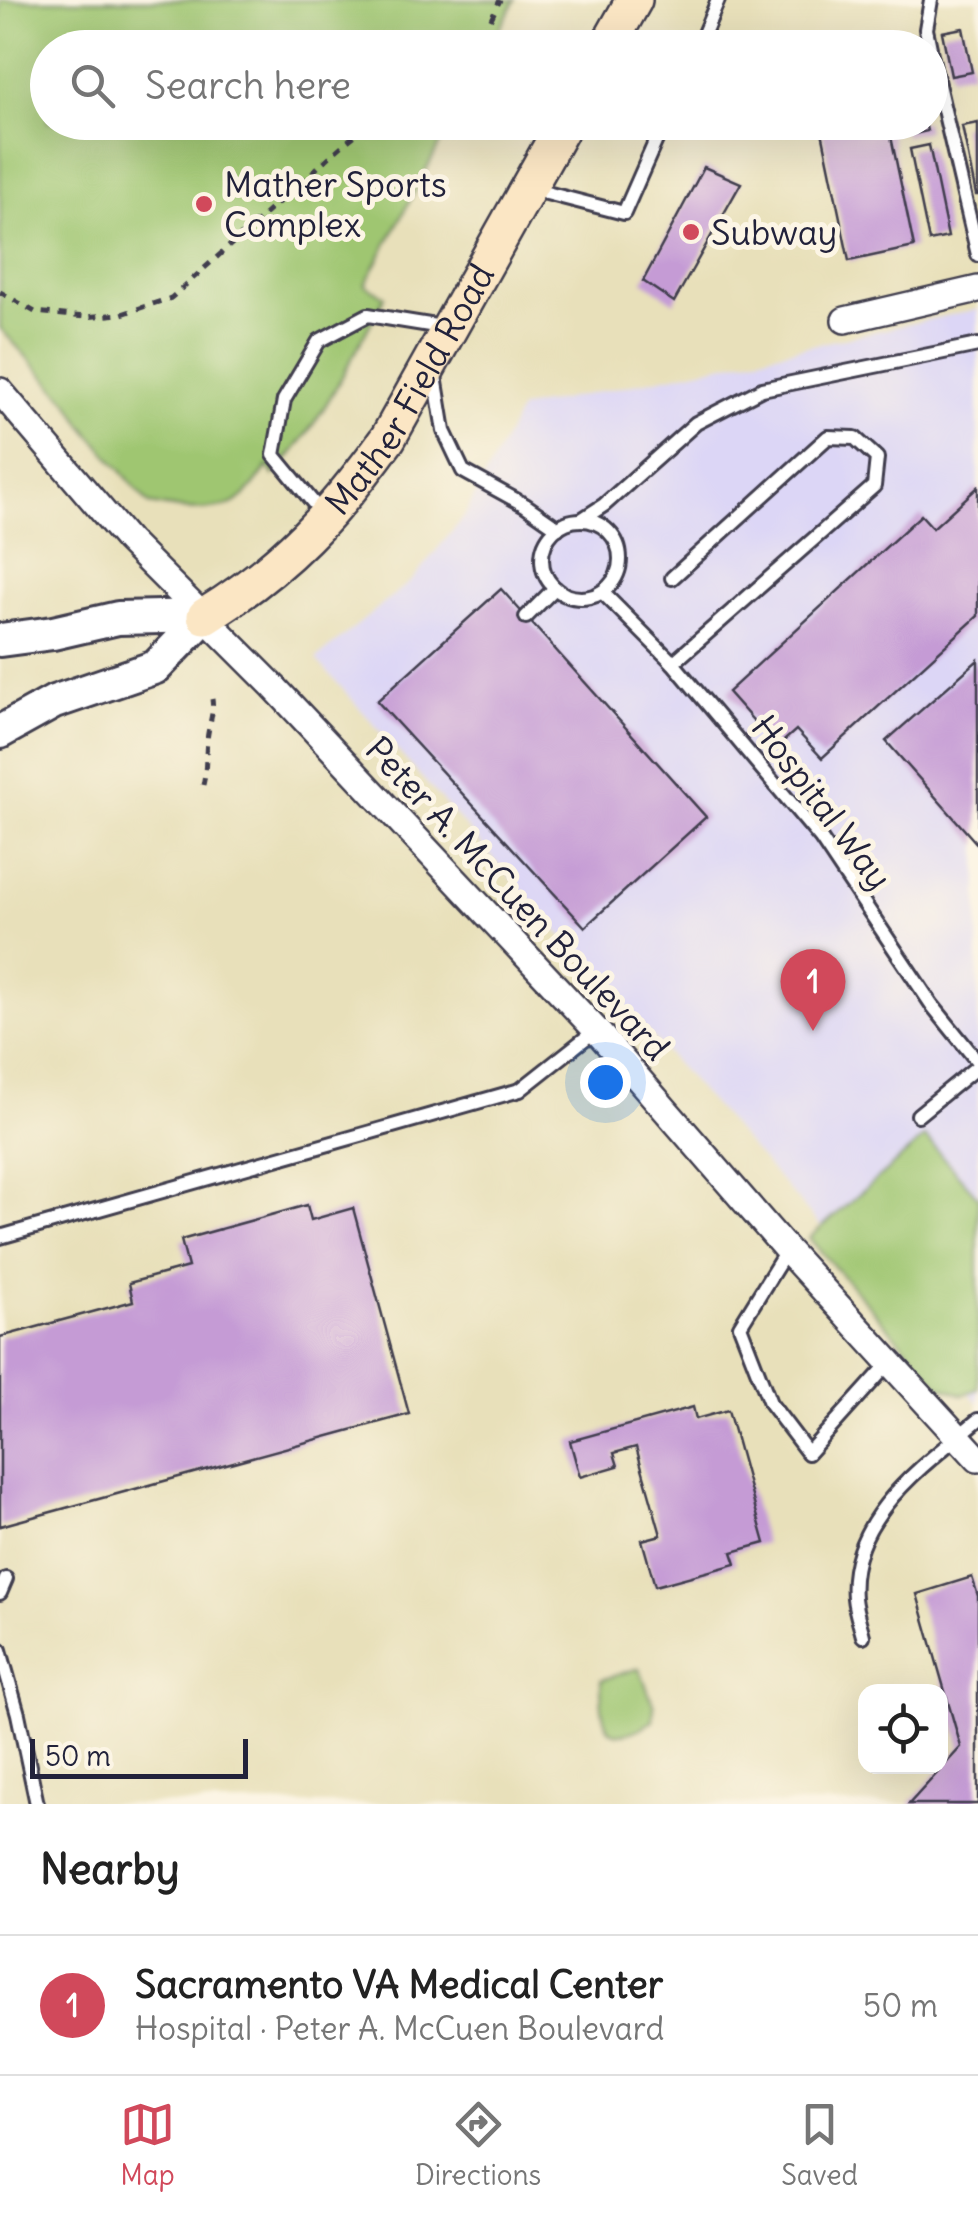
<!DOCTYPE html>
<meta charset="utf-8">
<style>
body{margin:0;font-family:Delius,sans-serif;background:#f6f6f6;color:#222}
.controls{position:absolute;right:30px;bottom:30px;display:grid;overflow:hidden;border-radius:20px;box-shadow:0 10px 40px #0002}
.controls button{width:90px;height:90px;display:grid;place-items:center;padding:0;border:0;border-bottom:2px solid #e0e0e0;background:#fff;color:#222;font:50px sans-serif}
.scale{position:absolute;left:30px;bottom:25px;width:218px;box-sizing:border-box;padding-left:10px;border:5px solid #22223b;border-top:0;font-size:28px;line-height:35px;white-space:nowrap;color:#22223b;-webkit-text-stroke:8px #fcf5e5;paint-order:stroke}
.you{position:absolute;left:605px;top:1082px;width:35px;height:35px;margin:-25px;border:8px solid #fff;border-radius:50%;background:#1a73e8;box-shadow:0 0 0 15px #1a73e833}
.badge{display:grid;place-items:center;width:65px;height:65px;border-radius:50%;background:#d1495b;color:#fff;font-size:32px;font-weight:700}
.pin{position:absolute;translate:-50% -82px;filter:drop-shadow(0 2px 5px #0008)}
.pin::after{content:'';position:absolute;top:52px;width:35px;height:30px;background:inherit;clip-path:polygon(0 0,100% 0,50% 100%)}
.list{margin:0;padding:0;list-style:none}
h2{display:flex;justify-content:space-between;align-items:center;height:130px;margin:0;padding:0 40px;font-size:42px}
h2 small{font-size:32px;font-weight:400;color:#767676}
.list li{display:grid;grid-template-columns:65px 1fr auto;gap:30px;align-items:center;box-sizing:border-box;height:140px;padding:0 40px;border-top:2px solid #e0e0e0}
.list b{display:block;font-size:38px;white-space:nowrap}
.list p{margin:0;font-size:32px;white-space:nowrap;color:#767676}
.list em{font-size:32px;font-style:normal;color:#767676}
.icon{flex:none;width:55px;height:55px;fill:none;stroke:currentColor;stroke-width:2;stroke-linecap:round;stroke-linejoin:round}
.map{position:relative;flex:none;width:978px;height:1804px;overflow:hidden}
.search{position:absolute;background:#fff;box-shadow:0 10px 40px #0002;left:30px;right:30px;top:30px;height:110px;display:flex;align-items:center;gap:25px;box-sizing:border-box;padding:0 35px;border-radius:55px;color:#767676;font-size:38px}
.sheet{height:270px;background:#fff}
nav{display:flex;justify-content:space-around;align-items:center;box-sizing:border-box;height:140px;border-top:2px solid #e0e0e0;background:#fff;font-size:28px;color:#767676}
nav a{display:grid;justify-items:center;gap:5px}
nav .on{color:#d1495b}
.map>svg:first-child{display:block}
.built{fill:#dcd6f6}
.green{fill:#9fc671;stroke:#607456;stroke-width:2.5}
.building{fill:#c59bd5}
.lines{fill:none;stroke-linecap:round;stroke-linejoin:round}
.service-casing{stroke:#403e4e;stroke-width:18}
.minor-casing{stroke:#403e4e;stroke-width:30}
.tertiary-casing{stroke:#403e4e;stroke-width:38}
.secondary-casing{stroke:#403e4e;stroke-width:40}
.path{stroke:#403e4e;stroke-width:5;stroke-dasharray:8 8;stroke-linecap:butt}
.service{stroke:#fff;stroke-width:12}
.minor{stroke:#fff;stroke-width:25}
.tertiary{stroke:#fff;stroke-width:32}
.secondary{stroke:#fbe6c4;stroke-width:35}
.poi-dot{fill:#d1495b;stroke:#fcf5e5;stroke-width:4}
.labels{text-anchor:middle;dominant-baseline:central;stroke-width:10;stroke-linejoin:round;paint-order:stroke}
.poi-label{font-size:35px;fill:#22223b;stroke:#fcf5e5;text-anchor:start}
.street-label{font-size:35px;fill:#22223b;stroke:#fcf5e5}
</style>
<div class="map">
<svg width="978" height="1804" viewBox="0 0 978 1804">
<rect width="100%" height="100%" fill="#fcf5e5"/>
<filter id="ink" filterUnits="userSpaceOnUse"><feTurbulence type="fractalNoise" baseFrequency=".01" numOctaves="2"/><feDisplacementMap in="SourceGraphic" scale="20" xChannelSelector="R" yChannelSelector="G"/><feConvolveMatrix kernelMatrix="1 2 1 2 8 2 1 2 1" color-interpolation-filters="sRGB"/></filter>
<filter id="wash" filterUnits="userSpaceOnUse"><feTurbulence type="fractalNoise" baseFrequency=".0048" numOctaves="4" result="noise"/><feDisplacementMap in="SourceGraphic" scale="40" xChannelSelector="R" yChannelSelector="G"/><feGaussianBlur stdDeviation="2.25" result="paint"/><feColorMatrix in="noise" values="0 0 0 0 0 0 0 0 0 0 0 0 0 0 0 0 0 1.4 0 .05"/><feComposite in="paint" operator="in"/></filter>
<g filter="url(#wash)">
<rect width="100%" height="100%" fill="#e8e0ba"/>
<path class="built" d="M 978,309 L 978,1403 L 316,659 L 411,581 L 464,517 L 520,409 Z"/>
<g class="green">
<path d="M 0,0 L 515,0 L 490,47 L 48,48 L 48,122 L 451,123 L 365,285 L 385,296 C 352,357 322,424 273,475 L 268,466 C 259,478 249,494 236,502 C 212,515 174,509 149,504 L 82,424 L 70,404 L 0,328 Z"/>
<path d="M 925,1137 L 978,1197 L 978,1389 L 963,1395 L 940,1386 L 809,1238 Z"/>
<path d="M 639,1668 L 654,1706 L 653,1721 C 604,1752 601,1724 601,1680 Z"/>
</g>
<g id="blocks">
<g class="building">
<path d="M 963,28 L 972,72 L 951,76 L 942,32 Z"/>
<path d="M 820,122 L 888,122 L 914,247 L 849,261 Z"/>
<path d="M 902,122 L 925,122 L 927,131 L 905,136 Z"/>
<path d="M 978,123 L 978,195 L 976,195 L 962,126 Z"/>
<path d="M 929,145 L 948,237 L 929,241 L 910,149 Z"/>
<path d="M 704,167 L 741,183 L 674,302 L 643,281 Z"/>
<path d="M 978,487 L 978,616 L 822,758 L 796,730 L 777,747 L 728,692 L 921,515 L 933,528 Z"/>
<path d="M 501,589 L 706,817 L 585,927 L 377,701 Z"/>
<path d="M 978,660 L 978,845 L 886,741 Z"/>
<path d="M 307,1205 L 311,1220 L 353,1208 L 409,1414 L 0,1526 L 0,1337 L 133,1301 L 129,1283 L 188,1267 L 181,1240 Z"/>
<path d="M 693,1407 L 696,1419 L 728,1410 L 765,1543 L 732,1552 L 736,1564 L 655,1586 L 642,1540 L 661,1535 L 636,1447 L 614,1453 L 618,1466 L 580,1477 L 570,1441 Z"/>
<path d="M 972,1577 L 978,1596 L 978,1804 L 909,1804 L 961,1747 L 917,1594 Z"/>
</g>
</g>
</g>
<g filter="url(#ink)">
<use href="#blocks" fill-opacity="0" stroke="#403e4e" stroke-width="2.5"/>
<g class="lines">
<defs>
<g id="service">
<path d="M 698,48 L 718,0"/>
<path d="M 930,48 L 926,29 L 931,0"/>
<path d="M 930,50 L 978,255"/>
<path d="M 531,189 L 624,213 L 664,122"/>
<path d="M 434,370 L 444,431 L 463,471 L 525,505 L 558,528"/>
<path d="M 325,517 L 274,455 L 284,400 L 319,341 L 368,315 L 448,328"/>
<path d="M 581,520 L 604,505 L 696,423 L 762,389 L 978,345"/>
<circle cx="581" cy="559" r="39"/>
<path d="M 672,578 L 828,437 L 855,438 L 877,458 L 874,486 L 673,663"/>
<path d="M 602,592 L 673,663 L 821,839 L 932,1005 L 978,1062"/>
<path d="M 526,617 L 555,588"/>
<path d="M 918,1115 L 978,1066"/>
<path d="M 0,1237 L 520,1090 L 596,1030"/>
<path d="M 787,1250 L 740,1326 L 770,1403 L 808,1453 L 890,1362"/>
<path d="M 0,1593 L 6,1579"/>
<path d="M 863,1636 C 860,1624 855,1610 854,1598 C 847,1518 924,1465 978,1420"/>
<path d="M 0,1650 L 18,1714 L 37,1804"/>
</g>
<g id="minor">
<path d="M 845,320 L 978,289"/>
<path d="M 0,391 L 128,541 L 273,686 L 596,1030 L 787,1250 L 978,1459"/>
</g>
<g id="tertiary">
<path d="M 0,640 L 53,633 L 118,618 L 205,616"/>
<path d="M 0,732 L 54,702 L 156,667 L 205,616"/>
</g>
<g id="secondary">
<path d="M 607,48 L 634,0"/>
<path id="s1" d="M 205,616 C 285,567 334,513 388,438 L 565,122"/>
</g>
</defs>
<use href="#service" class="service-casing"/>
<use href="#minor" class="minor-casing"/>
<use href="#tertiary" class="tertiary-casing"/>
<use href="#secondary" class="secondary-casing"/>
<g class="path">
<path d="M 477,48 L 500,0"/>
<path d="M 0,292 L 35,312 L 84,317 L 122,314 L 171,298 L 345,143 L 368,125 L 379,122"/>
<path d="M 203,785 C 207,768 205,751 208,733 C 210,721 214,712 212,699"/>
</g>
<use href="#service" class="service"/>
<use href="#minor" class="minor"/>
<use href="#tertiary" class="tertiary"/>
<use href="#secondary" class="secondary"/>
</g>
</g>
<g class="poi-dot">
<circle cx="204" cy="204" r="10"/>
<circle cx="691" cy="232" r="10"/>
</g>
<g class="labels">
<g class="poi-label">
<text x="224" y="184">Mather Sports<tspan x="224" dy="40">Complex</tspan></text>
<text x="711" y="232">Subway</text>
</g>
<g class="street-label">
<text stroke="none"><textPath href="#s1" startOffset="310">Mather Field Road</textPath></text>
<text transform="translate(822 802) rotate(53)">Hospital Way</text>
<text transform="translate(518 898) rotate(47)">Peter A. McCuen Boulevard</text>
</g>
</g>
</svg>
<div class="controls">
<button><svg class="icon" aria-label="locate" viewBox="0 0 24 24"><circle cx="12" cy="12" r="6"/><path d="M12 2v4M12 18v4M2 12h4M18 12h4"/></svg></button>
</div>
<div class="scale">50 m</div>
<div class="you"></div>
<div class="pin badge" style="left:813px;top:1031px">1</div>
<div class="search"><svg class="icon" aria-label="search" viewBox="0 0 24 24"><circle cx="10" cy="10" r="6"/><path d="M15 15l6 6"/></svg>Search here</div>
</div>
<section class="sheet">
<h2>Nearby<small></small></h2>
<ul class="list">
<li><span class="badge">1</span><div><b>Sacramento VA Medical Center</b><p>Hospital · Peter A. McCuen Boulevard</p></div><em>50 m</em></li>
</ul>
</section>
<nav>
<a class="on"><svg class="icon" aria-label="map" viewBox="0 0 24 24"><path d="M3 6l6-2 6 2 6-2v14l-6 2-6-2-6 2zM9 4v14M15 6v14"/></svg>Map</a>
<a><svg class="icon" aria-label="directions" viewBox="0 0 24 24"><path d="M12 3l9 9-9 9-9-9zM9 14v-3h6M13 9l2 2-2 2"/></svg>Directions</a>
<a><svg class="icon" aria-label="saved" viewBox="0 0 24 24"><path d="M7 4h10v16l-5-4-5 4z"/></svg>Saved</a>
</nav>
